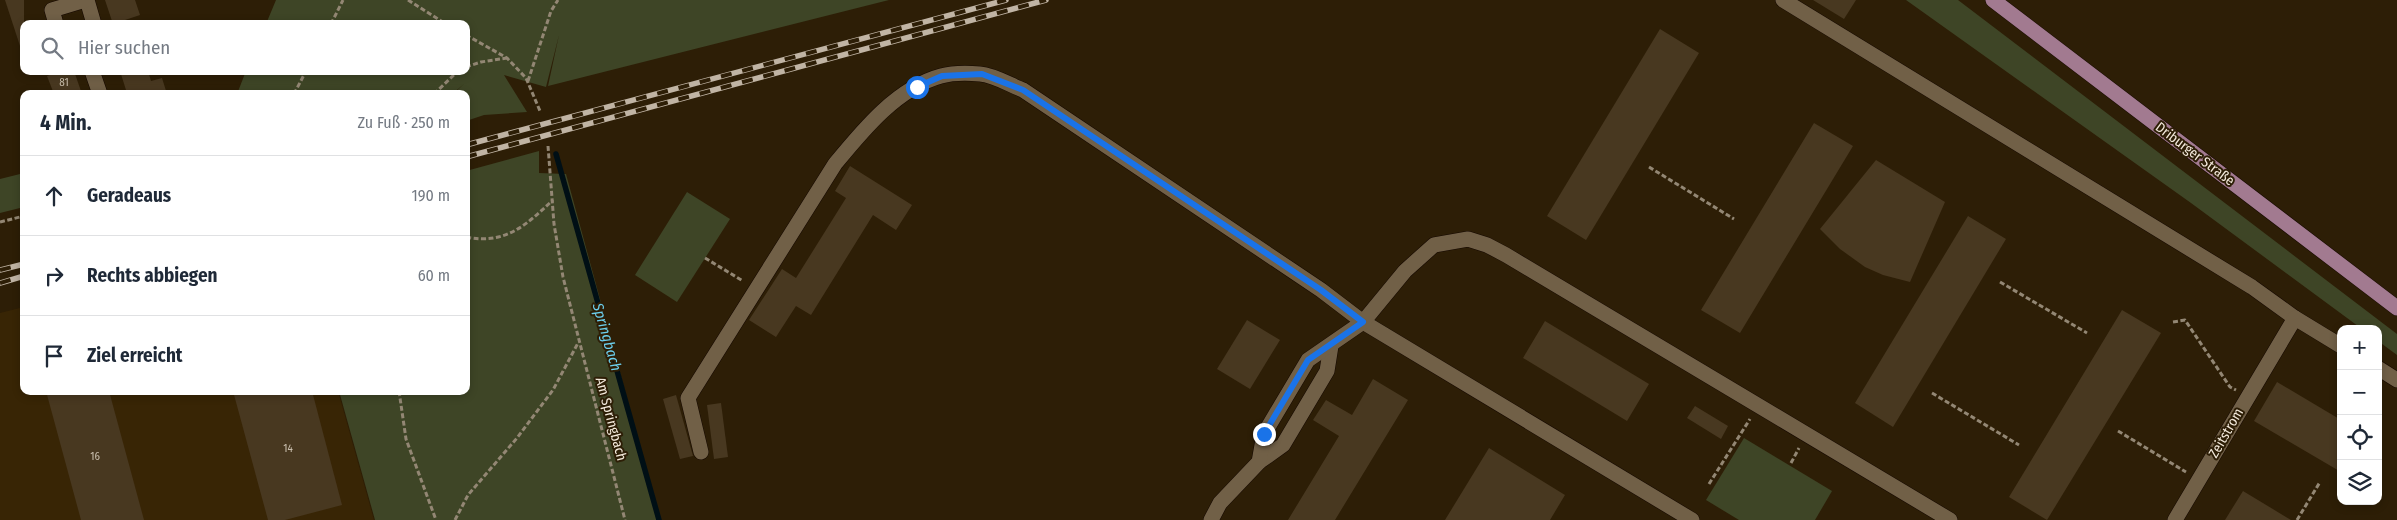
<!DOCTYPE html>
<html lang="de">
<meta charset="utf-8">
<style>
body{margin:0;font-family:"Fira Sans Condensed",sans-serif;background:#f6f6f7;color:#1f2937}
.controls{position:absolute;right:15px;bottom:15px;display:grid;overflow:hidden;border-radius:10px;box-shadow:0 2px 8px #0003}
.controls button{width:45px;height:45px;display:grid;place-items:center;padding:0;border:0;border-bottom:1px solid #e0e1e3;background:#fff;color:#1f2937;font:25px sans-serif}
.stop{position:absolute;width:15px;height:15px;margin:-11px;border:4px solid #1a73e8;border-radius:50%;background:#fff}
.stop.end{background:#1a73e8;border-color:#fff;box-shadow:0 1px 5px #0008}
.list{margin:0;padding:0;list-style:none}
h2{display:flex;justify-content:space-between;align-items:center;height:65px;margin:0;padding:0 20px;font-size:21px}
h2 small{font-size:16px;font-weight:400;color:#747a83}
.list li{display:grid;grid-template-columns:32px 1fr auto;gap:15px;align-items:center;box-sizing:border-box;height:80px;padding:0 20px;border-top:1px solid #e0e1e3}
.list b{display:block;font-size:19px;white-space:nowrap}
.list em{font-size:16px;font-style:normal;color:#747a83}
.icon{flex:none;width:28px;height:28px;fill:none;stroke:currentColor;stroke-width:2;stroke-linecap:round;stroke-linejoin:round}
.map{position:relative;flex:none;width:2397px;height:520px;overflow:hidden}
.search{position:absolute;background:#fff;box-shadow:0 2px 8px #0003;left:20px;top:20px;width:450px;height:55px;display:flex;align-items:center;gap:12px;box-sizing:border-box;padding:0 18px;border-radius:10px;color:#747a83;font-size:19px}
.panel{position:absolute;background:#fff;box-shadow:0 2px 8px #0003;left:20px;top:90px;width:450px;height:305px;border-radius:10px}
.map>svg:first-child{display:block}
.built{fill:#382505}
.green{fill:#3e4526}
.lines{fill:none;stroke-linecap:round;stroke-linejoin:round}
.stream{stroke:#000f15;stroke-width:5.5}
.building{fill:#483820}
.minor-casing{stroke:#150800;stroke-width:16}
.major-casing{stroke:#150800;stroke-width:16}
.path{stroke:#938774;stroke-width:3;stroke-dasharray:5 2.5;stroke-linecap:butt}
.minor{stroke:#716047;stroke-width:15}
.major{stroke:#a27a90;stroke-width:15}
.rail-casing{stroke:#c0b4a4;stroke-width:5.5}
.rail{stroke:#2d1e06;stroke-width:4;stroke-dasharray:11;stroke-linecap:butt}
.route{stroke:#1a73e8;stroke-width:6}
.labels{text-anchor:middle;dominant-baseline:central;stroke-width:4;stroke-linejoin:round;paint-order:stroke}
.number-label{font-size:11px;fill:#c9bead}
.street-label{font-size:14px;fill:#f4eadc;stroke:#2d1e06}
.water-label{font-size:15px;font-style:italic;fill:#6cceec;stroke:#2d1e06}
</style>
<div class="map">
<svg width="2397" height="520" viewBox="0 0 2397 520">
<rect width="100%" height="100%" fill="#2d1e06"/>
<path class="built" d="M 24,307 L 24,391 L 338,391 L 374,520 L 0,520 L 0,313 Z"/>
<g class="green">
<path d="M 276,0 L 889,0 L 548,86 L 559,35 L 546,87 L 504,75 L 527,112 L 484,115 L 466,121 L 466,94 L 453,94 L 464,84 L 452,94 L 237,94 L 246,71 L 466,71 L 466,24 L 266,24 Z"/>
<path d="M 1906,0 L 1958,0 L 2397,334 L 2397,355 L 2378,341 L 2378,329 L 2362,329 L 2191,203 Z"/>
<path d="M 539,151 L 539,173 L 566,174 L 660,520 L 375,520 L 339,391 L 466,391 L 466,171 Z"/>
<path d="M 24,173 L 24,207 L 0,213 L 0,179 Z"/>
<path d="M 687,192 L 730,219 L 677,302 L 635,275 Z"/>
<path d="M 1744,438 L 1832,491 L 1815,520 L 1739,520 L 1706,500 Z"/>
</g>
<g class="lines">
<path class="stream" d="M 556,154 L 659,520"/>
</g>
<g class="building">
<path d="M 5,0 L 24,0 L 24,48 L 21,49 Z"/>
<path d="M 105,0 L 135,0 L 140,15 L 113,24 Z"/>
<path d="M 1813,0 L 1856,0 L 1844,19 Z"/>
<path d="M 1660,29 L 1699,53 L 1586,240 L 1547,216 Z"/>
<path d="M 61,71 L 74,71 L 82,94 L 54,94 L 47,76 Z"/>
<path d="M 120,71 L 148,71 L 151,81 L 162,78 L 167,94 L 123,94 L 122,91 L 126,90 Z"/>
<path d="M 1814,123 L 1853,146 L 1740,333 L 1701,310 Z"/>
<path d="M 1876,160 L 1945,202 L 1910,282 L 1883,275 L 1865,267 L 1840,249 L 1820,229 Z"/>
<path d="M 850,166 L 912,205 L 896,230 L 873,215 L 811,315 L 796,306 L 776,337 L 749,320 L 782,269 L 796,278 L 846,198 L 835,191 Z"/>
<path d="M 1968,216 L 2006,239 L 1893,427 L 1855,403 Z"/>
<path d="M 2122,310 L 2161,333 L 2047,520 L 2009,497 Z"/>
<path d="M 1247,320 L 1280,340 L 1250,389 L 1217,369 Z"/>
<path d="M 1545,321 L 1649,384 L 1627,421 L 1523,358 Z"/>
<path d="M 1373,379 L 1408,400 L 1335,520 L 1288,520 L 1339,436 L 1313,420 L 1326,400 L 1352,415 Z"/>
<path d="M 2277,382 L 2341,420 L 2341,472 L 2254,421 Z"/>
<path d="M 46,391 L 109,391 L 144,520 L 81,520 Z"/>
<path d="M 233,391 L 312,391 L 342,505 L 285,520 L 268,520 Z"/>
<path d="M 676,395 L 693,456 L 680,459 L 663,399 Z"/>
<path d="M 721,403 L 728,457 L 714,459 L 707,405 Z"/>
<path d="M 1695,406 L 1728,426 L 1721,439 L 1687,418 Z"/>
<path d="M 1489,448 L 1565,495 L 1550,520 L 1445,520 Z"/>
<path d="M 2243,491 L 2291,520 L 2225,520 Z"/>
</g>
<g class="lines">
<defs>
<g id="minor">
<path d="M 87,0 L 94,24"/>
<path d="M 1783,0 L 2252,287 L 2295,318"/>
<path d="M 56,24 L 52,10 L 85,0"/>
<path d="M 92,71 L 100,94"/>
<path d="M 2378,368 L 2397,380"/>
<path d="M 701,452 L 688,398 L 835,164 C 863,130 897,88 941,76 C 952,73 969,73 980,74 C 994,75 1010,85 1023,90 L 1321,290 L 1363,322 L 1692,520"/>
<path d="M 1259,462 L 1283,445 L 1327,371 L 1331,346"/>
<path d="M 1211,520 L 1220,503 L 1259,462 L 1264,434 L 1308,360 L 1363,322 L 1405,271 L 1434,245 L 1468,239 L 1487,245 L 1506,255 L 1950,520"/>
<path d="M 2175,520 L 2295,318 L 2341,346"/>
</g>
<path id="major" d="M 1993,0 L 2397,308"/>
</defs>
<use href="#minor" class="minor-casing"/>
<use href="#major" class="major-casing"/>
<g class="path">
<path d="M 408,0 L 446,24"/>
<path d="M 331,24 L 343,0"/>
<path d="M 466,35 L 507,58 L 526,78 L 540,111"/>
<path d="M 466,67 L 481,62 L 507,58"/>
<path d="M 528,81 L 551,11 L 558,0"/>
<path d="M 294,94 L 306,71"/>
<path d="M 434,94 L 458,71"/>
<path d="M 548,146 L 554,224 L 563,277 L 625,520"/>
<path d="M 1649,167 L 1734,219"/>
<path d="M 0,222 L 24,216"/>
<path d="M 466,237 C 506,245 526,225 553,200"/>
<path d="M 705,258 L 743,281"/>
<path d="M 2000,282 L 2087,333"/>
<path d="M 2173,322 L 2185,320 L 2230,387 L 2236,390"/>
<path d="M 399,391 L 406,439 L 436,520"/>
<path d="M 1932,393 L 2019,445"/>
<path d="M 2118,431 L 2186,472"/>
<path d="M 1791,463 L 1799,448"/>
<path d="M 1709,484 L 1750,419"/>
<path d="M 455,520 L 468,495 L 517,438 L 553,390 L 578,343"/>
<path d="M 2297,520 L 2320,482"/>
</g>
<use href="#minor" class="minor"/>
<use href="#major" class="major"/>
<defs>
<g id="rail">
<path d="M 466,145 L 1006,0"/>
<path d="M 466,157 L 1046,0"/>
<path d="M 0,270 L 24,264"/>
<path d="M 0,283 L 24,276"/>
</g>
</defs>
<use href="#rail" class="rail-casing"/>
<use href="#rail" class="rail"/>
</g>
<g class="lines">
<path class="route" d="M 917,87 L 942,76 L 982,74 L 1023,90 L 1321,290 L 1363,322 L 1308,360 L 1264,434"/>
</g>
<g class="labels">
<g class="number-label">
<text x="64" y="82">81</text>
<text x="288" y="448">14</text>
<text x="95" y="456">16</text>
</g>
<g class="street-label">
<text transform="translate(2195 154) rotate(37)">Driburger Straße</text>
<text transform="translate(611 419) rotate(75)">Am Springbach</text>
<text transform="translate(2226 433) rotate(-60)">Zeitstrom</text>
</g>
<g class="water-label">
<text transform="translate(607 337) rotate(74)">Springbach</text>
</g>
</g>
</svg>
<div class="controls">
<button>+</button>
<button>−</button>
<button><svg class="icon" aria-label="locate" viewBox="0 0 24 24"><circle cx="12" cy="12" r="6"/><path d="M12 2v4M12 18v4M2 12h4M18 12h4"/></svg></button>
<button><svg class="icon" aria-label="layers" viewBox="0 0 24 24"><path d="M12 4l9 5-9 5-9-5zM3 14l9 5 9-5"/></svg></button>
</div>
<div class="stop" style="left:917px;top:87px"></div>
<div class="stop end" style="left:1264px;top:434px"></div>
<div class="search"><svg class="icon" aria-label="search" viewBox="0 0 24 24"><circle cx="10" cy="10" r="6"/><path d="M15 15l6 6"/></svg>Hier suchen</div>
<section class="panel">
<h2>4 Min.<small>Zu Fuß · 250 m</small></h2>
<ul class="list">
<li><svg class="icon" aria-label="ahead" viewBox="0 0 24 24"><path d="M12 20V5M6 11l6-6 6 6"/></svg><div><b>Geradeaus</b></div><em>190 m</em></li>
<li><svg class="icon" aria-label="right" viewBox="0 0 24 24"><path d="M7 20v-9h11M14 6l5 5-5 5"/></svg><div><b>Rechts abbiegen</b></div><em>60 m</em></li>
<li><svg class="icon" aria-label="arrive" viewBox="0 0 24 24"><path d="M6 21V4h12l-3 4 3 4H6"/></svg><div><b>Ziel erreicht</b></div></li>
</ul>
</section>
</div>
